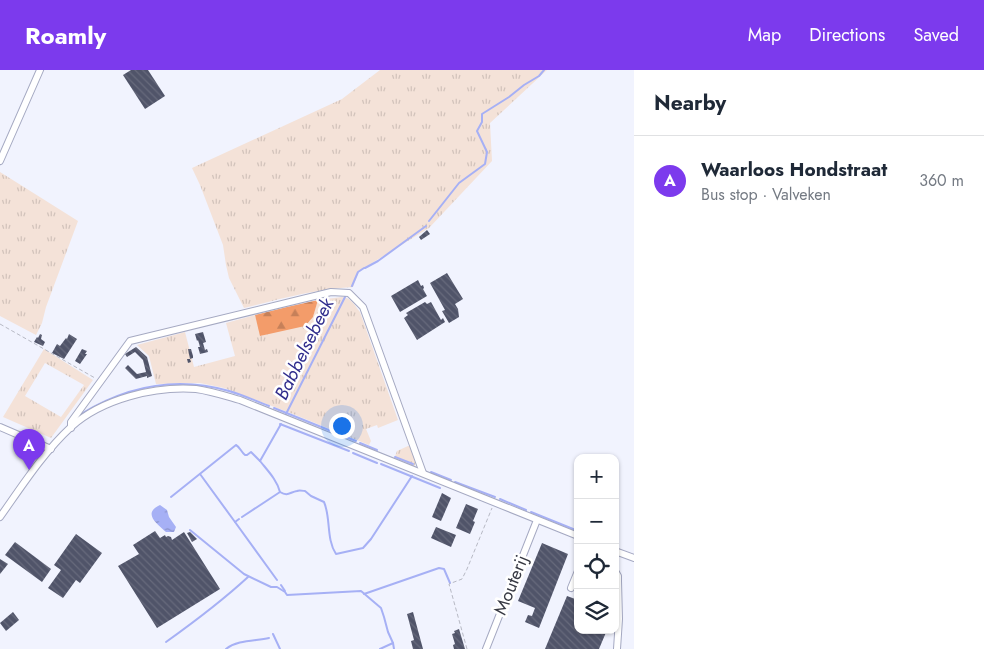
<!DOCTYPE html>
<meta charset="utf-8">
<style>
body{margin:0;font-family:Jost,sans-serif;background:#f2f2f3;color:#1f2937}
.controls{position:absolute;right:15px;bottom:15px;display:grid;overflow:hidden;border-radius:10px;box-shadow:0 1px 4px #0004}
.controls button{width:45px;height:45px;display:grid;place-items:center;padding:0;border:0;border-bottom:1px solid #e0e1e3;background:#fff;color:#1f2937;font:25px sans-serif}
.you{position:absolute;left:341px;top:355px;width:18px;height:18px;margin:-12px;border:4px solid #fff;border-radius:50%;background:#1a73e8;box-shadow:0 0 0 8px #1a73e833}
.badge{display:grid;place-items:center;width:32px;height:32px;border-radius:50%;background:#7c3aed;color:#fff;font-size:16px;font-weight:700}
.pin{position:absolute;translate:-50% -41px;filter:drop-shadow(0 1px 2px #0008)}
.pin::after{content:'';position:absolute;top:26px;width:18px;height:15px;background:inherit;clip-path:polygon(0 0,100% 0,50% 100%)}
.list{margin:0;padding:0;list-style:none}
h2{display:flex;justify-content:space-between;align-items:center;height:65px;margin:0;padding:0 20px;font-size:21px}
h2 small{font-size:16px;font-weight:400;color:#747a83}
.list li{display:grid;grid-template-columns:32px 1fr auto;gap:15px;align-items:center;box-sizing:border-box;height:90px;padding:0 20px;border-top:1px solid #e0e1e3}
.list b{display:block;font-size:19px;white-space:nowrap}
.list p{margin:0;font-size:16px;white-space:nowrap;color:#747a83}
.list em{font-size:16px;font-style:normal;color:#747a83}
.icon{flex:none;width:28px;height:28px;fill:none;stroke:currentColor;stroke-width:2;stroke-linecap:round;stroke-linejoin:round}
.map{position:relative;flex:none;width:634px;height:579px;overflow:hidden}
header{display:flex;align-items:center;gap:30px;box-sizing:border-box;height:70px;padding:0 25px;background:#7c3aed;color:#fff}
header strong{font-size:24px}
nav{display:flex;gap:28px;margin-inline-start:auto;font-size:18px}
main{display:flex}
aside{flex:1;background:#fff}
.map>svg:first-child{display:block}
.grass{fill:url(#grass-tufts);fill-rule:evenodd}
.forest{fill:url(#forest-firs)}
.water{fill:url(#water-ripples)}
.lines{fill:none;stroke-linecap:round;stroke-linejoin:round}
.stream{stroke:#a6b0f5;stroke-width:2}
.building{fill:url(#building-back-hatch)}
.minor-casing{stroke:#a5a9c2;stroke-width:8}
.path{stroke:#b7b9c4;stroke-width:1;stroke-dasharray:4 2.5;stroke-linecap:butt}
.minor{stroke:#fff;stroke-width:6}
.labels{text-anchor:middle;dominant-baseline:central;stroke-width:5;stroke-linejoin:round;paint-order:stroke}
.street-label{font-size:18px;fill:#373943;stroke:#fff}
.water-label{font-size:19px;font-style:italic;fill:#302d8d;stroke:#fff}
</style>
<header>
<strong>Roamly</strong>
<nav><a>Map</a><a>Directions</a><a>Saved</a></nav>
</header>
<main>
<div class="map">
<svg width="634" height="579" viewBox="0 0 634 579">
<defs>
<pattern id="grass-tufts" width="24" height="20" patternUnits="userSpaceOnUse" patternTransform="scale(1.25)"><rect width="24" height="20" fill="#f4e2d8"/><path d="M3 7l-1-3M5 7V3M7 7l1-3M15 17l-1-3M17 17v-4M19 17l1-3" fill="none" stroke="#d2c3bb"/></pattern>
<pattern id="forest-firs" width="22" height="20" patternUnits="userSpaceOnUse" patternTransform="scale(1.25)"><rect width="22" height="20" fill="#f39c6a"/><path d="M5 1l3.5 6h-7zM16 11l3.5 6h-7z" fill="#c68059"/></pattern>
<pattern id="water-ripples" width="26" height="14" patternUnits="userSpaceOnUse" patternTransform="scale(1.25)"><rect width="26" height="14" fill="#a6b0f5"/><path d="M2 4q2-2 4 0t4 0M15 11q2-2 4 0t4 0" fill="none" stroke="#8890c8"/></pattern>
<pattern id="building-back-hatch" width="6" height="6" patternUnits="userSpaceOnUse" patternTransform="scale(1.25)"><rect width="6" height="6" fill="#505469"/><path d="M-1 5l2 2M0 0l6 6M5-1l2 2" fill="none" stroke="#676a7c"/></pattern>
</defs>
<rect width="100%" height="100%" fill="#f1f3fe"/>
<g class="grass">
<path d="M 380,0 L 547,0 L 490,53 L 492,91 L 429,158 L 359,201 L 353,217 C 316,219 280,229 244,238 L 229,208 L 226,195 L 223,175 L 200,115 L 192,98 L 342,29 Z"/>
<path d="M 0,102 L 78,151 L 46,237 L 42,253 L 36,265 L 0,246 Z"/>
<path d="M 342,227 C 351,227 355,236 360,242 L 398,350 L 378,358 L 377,355 L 366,359 L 371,371 L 369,375 L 293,344 L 224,318 L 200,313 L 156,314 L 149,286 L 137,275 L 185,262 L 194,297 L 235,286 L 226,253 L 255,245 L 261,266 L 313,247 L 318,230 Z"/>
<path d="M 44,279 L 93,310 L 51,368 L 3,347 ZM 45,293 L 84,315 L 61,347 L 25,326 Z"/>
<path d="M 408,376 L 410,376 C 413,382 419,390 414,396 L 394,389 L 397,381 Z"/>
</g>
<path class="forest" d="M 318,230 L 313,247 L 305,256 L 260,266 L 255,245 L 287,237 Z"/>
<path class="water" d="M 160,435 L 167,440 L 169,447 L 176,457 L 174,462 L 166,462 C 157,454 142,443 160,435 Z"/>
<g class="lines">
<g class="stream">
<path d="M 429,151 L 459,113 L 485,94 L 487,82 L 477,61 L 482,52 L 482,44 L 509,27 L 524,15 L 539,6 L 544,0"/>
<path d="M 365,198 L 378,191 L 426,156"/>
<path d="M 352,216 L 358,202 L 364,198"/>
<path d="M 274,338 L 356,371"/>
<path d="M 81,344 C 127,316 177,306 229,321 C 243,325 256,331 269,336"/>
<path d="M 286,344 L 345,227"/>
<path d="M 280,354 L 349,381"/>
<path d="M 360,373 L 377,380"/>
<path d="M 353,383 L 377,393"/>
<path d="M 395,387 L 413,394"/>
<path d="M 381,394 L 440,418"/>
<path d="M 431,402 L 451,410"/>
<path d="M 200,404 L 235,452 L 239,449"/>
<path d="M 455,412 L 495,427"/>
<path d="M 280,422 C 288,427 290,422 297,421 C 299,420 304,421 305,421 L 311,426 L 324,432 C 331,448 326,469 336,484 L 363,478 L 371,469 L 412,406"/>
<path d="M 171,427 L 236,375 C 240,377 241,382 245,385 L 247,385 L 251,382 L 260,391 L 281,354"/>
<path d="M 500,429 L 526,440"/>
<path d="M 531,442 L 578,461"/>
<path d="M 242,447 L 280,422 C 277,410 268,401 260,391"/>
<path d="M 235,452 L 277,510"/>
<path d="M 190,460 L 244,504 L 271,517 L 277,517 L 285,522 L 287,525 L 361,521 L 381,538 L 384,547 L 388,562 L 393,573 L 394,579"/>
<path d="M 615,476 L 618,477"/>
<path d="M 281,515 L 285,521"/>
<path d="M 364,524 L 439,498 L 444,499 L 450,513"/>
<path d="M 273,564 L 280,579"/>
<path d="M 166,572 C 194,552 222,531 248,507"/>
<path d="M 226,579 C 237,570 255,571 269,568"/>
<path d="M 380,579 L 393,573"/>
</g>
</g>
<g class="building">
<path d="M 131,0 L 148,0 L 165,26 L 145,39 L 123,5 Z"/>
<path d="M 427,160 L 430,164 L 421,170 L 419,167 Z"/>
<path d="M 447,203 L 463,229 L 455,234 L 458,239 L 459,247 L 449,253 L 442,241 L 445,240 L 430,213 Z"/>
<path d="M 418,210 L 421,216 L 423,215 L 424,218 L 423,219 L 427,226 L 400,242 L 391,226 Z"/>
<path d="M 425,232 L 427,234 L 431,232 L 441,250 L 443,248 L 445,252 L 417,270 L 404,248 L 408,245 L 406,243 Z"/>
<path d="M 203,262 L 206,272 L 203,273 L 205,280 L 207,279 L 208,282 L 200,284 L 198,277 L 200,277 L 198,270 L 197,271 L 195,264 Z"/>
<path d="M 40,264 L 42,265 L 41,269 L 45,272 L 43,276 L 34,272 L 37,267 L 38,268 Z"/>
<path d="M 69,264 L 77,269 L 64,289 L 52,283 L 57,274 L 60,276 L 66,268 L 67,269 Z"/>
<path d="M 136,277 L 147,287 L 152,306 L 147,308 L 147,306 L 136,309 L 125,298 L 128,295 L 137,304 L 146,302 L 143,290 L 135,282 L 127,287 L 125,284 Z"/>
<path d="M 82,279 L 87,281 L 85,284 L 87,284 L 80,294 L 75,291 Z"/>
<path d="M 188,279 L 191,279 L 193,286 L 193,288 L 190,289 L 191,292 L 188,293 L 187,289 L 190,289 Z"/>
<path d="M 442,423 L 451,428 L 441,451 L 432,447 Z"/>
<path d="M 466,434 L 478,439 L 473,451 L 475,452 L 470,464 L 456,458 Z"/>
<path d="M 436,457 L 456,465 L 451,477 L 431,468 Z"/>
<path d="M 155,461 L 160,468 L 165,465 L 166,467 L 168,466 L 171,467 L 172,470 L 184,462 L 220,519 L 157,558 L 118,496 L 139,484 L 133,475 Z"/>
<path d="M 190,462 L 197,469 L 192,472 L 187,463 Z"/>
<path d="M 76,464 L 102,483 L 80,513 L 76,510 L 63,528 L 48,518 L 61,500 L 54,495 Z"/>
<path d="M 15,472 L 51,499 L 42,512 L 5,485 Z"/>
<path d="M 542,473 L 568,484 L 539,558 L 525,552 L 528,545 L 532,546 L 535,538 L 518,531 Z"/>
<path d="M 0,489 L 8,494 L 0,504 Z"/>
<path d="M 567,526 L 578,530 L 578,560 L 607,560 L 599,579 L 545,579 Z"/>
<path d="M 13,542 L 19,550 L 6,561 L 0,553 Z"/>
<path d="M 413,542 L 423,579 L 413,579 L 411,571 L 414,570 L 407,544 Z"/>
<path d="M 459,559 L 465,579 L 454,579 L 453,575 L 455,574 L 452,564 L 455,563 L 454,561 Z"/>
</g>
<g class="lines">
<defs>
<g id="minor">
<path d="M 0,91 L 40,0"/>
<path d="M 0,357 L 51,379"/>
<path d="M 71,358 L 71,352 L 130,271 L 331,222 L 349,223 L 363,237 L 423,403"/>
<path d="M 0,447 C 22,416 43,383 71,357 C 102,329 154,316 196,319 C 211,321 226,326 240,330 L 578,466"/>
<path d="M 615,481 L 634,488"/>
<path d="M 615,501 L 618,506 L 618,511 L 619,549 L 617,579"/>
<path d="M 571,518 L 578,501"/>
<path d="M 486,579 L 537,450"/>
</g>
</defs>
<use href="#minor" class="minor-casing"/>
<g class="path">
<path d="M 0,254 L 95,308"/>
<path d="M 467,579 L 449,514 L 462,509 L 467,499 L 492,438"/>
</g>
<use href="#minor" class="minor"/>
</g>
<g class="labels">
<g class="street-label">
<text transform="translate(511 515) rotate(-68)">Mouterij</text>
</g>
<g class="water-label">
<text transform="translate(304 279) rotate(-64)">Babbelsebeek</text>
</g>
</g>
</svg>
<div class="controls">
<button>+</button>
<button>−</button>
<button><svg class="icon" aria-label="locate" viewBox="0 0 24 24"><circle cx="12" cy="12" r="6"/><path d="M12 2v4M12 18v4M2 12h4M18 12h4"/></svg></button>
<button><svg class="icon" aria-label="layers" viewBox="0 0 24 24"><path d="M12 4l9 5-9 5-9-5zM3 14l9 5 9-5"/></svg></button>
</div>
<div class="you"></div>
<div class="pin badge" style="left:29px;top:400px">A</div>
</div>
<aside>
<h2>Nearby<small></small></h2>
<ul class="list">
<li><span class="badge">A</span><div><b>Waarloos Hondstraat</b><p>Bus stop · Valveken</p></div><em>360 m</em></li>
</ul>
</aside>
</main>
